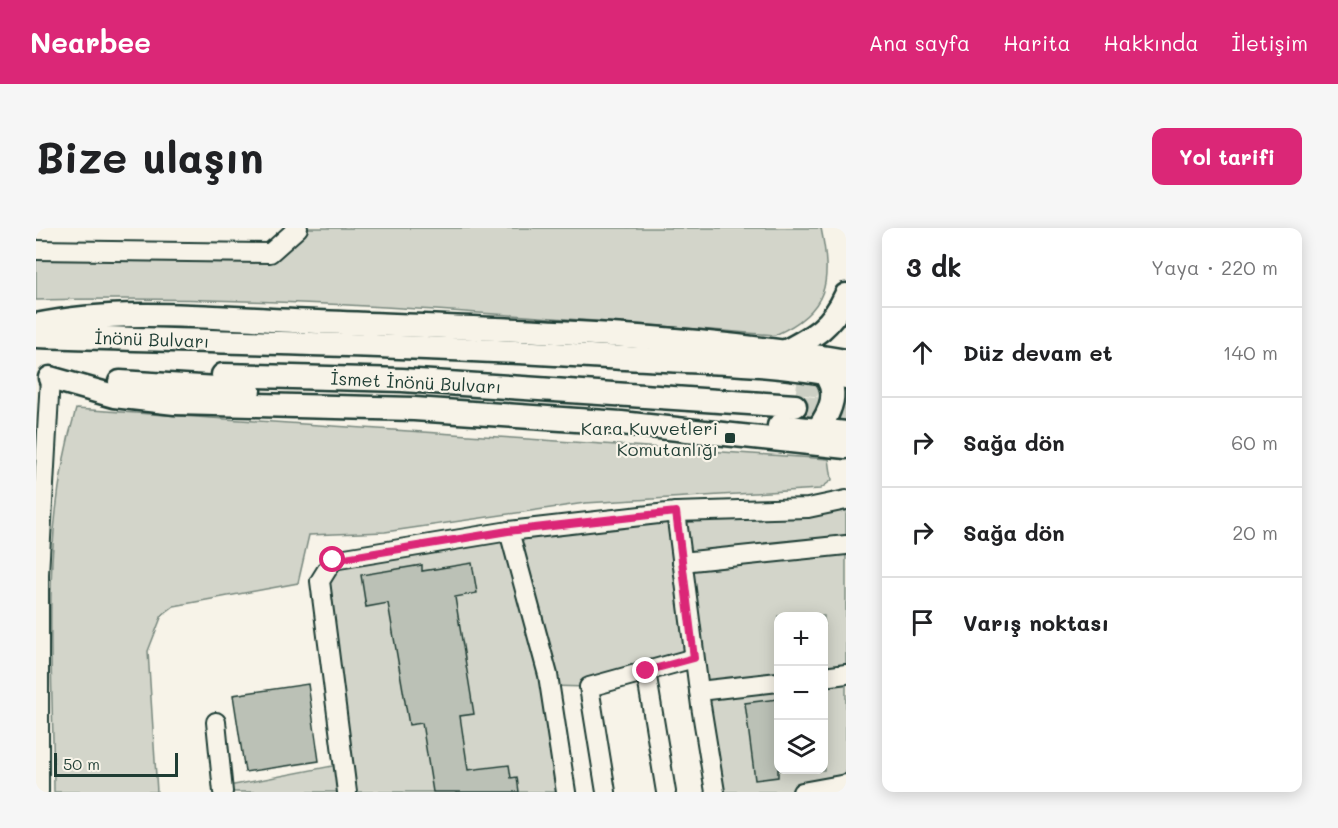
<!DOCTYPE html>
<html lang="tr">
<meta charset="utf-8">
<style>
body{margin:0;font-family:Mali,sans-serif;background:#f6f6f6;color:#202124}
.controls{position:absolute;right:18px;bottom:18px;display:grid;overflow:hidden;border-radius:12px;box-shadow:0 3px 15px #0003}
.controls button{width:54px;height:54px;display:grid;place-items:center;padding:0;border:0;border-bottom:2px solid #e0e0e0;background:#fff;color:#202124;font:30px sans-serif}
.scale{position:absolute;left:18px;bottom:15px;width:124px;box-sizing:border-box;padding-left:6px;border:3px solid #1f3d34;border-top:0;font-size:16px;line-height:21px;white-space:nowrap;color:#1f3d34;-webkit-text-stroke:4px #f7f3e8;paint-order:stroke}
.stop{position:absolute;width:18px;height:18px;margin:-14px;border:4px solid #db2777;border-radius:50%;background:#fff}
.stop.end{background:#db2777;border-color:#fff;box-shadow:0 2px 6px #0008}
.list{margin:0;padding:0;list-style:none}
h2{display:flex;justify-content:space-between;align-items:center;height:78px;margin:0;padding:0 24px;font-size:26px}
h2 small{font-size:20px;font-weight:400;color:#757577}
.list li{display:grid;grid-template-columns:39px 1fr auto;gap:18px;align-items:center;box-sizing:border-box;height:90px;padding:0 24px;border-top:2px solid #e0e0e0}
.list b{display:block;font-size:22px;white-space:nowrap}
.list em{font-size:20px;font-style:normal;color:#757577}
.icon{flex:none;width:33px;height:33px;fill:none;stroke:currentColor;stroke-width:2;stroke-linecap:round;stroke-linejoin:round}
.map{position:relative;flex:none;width:810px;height:564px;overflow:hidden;border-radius:12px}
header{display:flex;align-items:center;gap:36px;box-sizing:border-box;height:84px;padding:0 30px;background:#db2777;color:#fff}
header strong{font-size:28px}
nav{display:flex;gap:33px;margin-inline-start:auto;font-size:21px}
.intro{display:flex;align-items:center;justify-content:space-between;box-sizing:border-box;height:144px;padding:0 36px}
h1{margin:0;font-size:42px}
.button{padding:15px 27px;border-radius:12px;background:#db2777;color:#fff;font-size:21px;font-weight:700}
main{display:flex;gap:36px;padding:0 36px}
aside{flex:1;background:#fff;border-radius:12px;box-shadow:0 3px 15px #0003}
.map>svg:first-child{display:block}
.green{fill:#d3d5ca;stroke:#79897f;stroke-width:1.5;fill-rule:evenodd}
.building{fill:#bbc1b6;stroke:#1f3d34;stroke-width:1.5}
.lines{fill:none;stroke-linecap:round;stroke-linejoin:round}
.major-tunnel{stroke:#cccfc4;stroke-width:22;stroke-dasharray:22 11;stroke-linecap:butt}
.minor-casing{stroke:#1f3d34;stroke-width:22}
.major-casing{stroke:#1f3d34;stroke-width:27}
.minor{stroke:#f7f3e8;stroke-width:18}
.major{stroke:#f7f3e8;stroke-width:22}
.route{stroke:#db2777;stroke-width:8}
.poi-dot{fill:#1f3d34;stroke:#f7f3e8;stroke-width:2}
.labels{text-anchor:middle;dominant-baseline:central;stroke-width:4.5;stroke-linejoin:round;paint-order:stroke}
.street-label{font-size:18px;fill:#1f3d34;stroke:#f7f3e8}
.poi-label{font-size:18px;fill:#1f3d34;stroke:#f7f3e8;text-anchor:end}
</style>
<header>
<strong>Nearbee</strong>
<nav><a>Ana sayfa</a><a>Harita</a><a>Hakkında</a><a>İletişim</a></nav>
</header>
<div class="intro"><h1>Bize ulaşın</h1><a class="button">Yol tarifi</a></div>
<main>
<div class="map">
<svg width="810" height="564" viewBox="0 0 810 564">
<rect width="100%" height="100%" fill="#f7f3e8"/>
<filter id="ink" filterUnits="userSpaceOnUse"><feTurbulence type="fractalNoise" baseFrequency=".0167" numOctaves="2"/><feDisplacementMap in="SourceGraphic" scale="12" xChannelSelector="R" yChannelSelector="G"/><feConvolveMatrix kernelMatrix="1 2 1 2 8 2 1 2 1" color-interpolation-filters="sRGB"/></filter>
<g filter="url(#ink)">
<g class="green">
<path d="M 262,0 L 785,0 C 796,54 793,83 739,107 C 493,88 247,66 0,72 L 0,28 L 234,25 Z"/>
<path d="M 40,181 L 793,231 L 796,252 L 784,261 L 549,275 L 349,304 L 273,307 L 262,355 L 138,378 L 126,387 L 112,423 L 121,564 L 18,564 C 17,438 3,304 40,181 Z"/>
<path d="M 810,272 L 810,564 L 679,564 L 658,430 L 553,459 L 514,458 L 530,564 L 187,564 L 186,557 L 198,557 L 307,536 L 284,353 L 297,332 ZM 742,388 L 788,388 L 788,542 L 742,542 Z"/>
</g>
<g class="building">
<path d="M 436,335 L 441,365 L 419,369 L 438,486 L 424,488 L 432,542 L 473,537 L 475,550 L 481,549 L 483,564 L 397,564 L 386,495 L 373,497 L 352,375 L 330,379 L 325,347 L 386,337 L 386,343 Z"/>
<path d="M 272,456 L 283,533 L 209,544 L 197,467 Z"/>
<path d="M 742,471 L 742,549 L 719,552 L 709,475 Z"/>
</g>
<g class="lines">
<g class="major-tunnel">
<path d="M 761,155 L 810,161"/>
<path d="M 759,178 L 810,183"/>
</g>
<defs>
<g id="minor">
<path d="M 0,22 L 234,25 L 262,0"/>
<path d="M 646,334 L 810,317"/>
<path d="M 610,443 L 630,564"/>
<path d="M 788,449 L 810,446"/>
<path d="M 663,463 L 742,454"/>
<path d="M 180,494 L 187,564"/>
<path d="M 3,564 L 3,346 L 14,150"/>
<path d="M 311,564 L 284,353 L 297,332 L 473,303"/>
<path d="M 530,564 L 512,447 L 473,303 L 640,284"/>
<path d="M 570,564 L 553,459 L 658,430"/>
<path d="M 679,564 L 665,478 L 640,284 L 772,280 L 810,272"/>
<path d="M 766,564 L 810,556"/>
</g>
<g id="major">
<path d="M 0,97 C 91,78 188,91 281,94 C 457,101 636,104 810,133"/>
<path d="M 0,108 C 190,114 381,117 571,129 C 649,134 734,133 810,149"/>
<path d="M 750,123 C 779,108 796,98 810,67"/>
<path d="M 187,147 L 366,152 L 759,178"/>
<path d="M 14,150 L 78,168 L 139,175 L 378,181 L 585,195 L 810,219"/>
<path d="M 84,154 L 213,162"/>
<path d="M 743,198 L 810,205"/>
<path d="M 782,201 C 795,183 804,163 787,144"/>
</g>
</defs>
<use href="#minor" class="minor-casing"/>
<use href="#major" class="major-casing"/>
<use href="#minor" class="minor"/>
<use href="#major" class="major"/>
</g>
</g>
<g class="lines" filter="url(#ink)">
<path class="route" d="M 297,332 L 472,303 L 640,284 L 658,430 L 610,443"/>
</g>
<rect class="poi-dot" x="688" y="204" width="12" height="12" rx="3"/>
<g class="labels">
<g class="street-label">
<text transform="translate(116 111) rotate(2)">İnönü Bulvarı</text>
<text transform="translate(380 154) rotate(3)">İsmet İnönü Bulvarı</text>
</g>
<g class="poi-label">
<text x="682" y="200">Kara Kuvvetleri<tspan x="682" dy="21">Komutanlığı</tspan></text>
</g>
</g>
</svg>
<div class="controls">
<button>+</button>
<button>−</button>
<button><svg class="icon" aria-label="layers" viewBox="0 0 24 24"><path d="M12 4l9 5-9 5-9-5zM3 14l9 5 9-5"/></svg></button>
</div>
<div class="scale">50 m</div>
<div class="stop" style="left:297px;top:332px"></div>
<div class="stop end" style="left:610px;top:443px"></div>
</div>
<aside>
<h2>3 dk<small>Yaya · 220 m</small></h2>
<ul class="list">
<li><svg class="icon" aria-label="ahead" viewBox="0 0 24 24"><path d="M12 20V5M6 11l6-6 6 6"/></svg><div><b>Düz devam et</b></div><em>140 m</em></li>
<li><svg class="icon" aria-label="right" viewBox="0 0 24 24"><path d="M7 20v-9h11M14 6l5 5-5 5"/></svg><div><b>Sağa dön</b></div><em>60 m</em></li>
<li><svg class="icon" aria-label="right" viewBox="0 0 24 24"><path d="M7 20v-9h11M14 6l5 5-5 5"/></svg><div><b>Sağa dön</b></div><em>20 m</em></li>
<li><svg class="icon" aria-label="arrive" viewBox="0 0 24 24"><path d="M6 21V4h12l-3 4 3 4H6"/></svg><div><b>Varış noktası</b></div></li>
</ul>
</aside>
</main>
